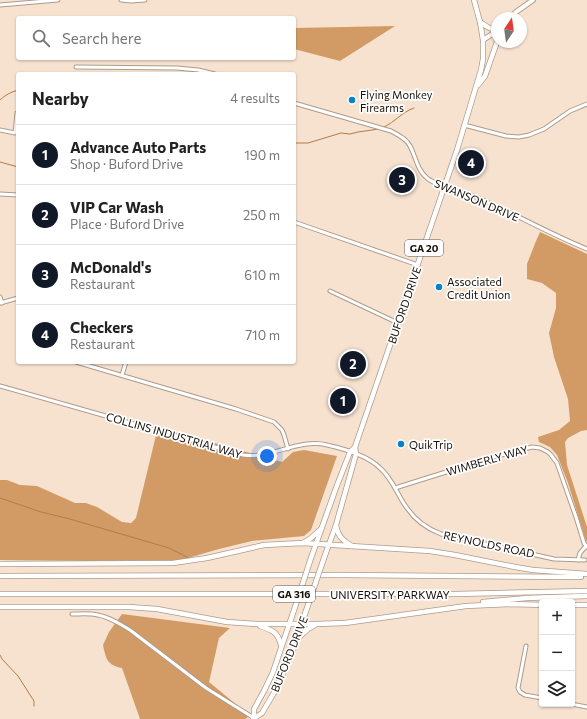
<!DOCTYPE html>
<meta charset="utf-8">
<style>
body{margin:0;font-family:Commissioner,sans-serif;background:#f2f2f2;color:#222}
.controls{position:absolute;right:12px;bottom:12px;display:grid;overflow:hidden;border-radius:4px;box-shadow:0 1px 3px #0004}
.controls button{width:36px;height:36px;display:grid;place-items:center;padding:0;border:0;border-bottom:1px solid #e0e0e0;background:#fff;color:#222;font:20px sans-serif}
.compass{position:absolute;left:491px;top:12px;width:36px;height:36px;border-radius:50%;background:#fff;box-shadow:0 1px 3px #0004;rotate:13deg}
.you{position:absolute;left:267px;top:456px;width:14px;height:14px;margin:-10px;border:3px solid #fff;border-radius:50%;background:#1a73e8;box-shadow:0 0 0 6px #1a73e833}
.badge{display:grid;place-items:center;width:26px;height:26px;border-radius:50%;background:#111827;color:#fff;font-size:13px;font-weight:700}
.pin{position:absolute;translate:-50% -50%;border:2px solid #fff;box-shadow:0 1px 4px #0006}
.list{margin:0;padding:0;list-style:none}
h2{display:flex;justify-content:space-between;align-items:center;height:52px;margin:0;padding:0 16px;font-size:17px}
h2 small{font-size:13px;font-weight:400;color:#767676}
.list li{display:grid;grid-template-columns:26px 1fr auto;gap:12px;align-items:center;box-sizing:border-box;height:60px;padding:0 16px;border-top:1px solid #e0e0e0}
.list b{display:block;font-size:15px;white-space:nowrap}
.list p{margin:0;font-size:13px;white-space:nowrap;color:#767676}
.list em{font-size:13px;font-style:normal;color:#767676}
.icon{flex:none;width:22px;height:22px;fill:none;stroke:currentColor;stroke-width:2;stroke-linecap:round;stroke-linejoin:round}
.map{position:relative;flex:none;width:587px;height:719px;overflow:hidden}
.search{position:absolute;background:#fff;box-shadow:0 1px 3px #0004;left:16px;top:16px;width:280px;height:44px;display:flex;align-items:center;gap:10px;box-sizing:border-box;padding:0 14px;border-radius:4px;color:#767676;font-size:15px}
.panel{position:absolute;background:#fff;box-shadow:0 1px 3px #0004;left:16px;top:72px;width:280px;height:292px;border-radius:4px}
.map>svg:first-child{display:block}
.forest{fill:#d29b65}
.lines{fill:none;stroke-linecap:round;stroke-linejoin:round}
.stream{stroke:#b27c47;stroke-width:1}
.minor-casing{stroke:#ae9b89;stroke-width:5}
.major-casing{stroke:#ae9b89;stroke-width:6}
.highway-casing{stroke:#ae9b89;stroke-width:6}
.minor{stroke:#fff;stroke-width:3}
.major{stroke:#fff;stroke-width:4}
.highway{stroke:#fff;stroke-width:4.5}
.highway-bridge-casing{stroke:#ae9b89;stroke-width:6;stroke-linecap:butt}
.highway-bridge{stroke:#fff;stroke-width:4.5}
.poi-dot{fill:#0582ca;stroke:#fff;stroke-width:1.5}
.labels{text-anchor:middle;dominant-baseline:central;stroke-width:3.5;stroke-linejoin:round;paint-order:stroke}
.shield{fill:#fff;stroke:#5c5853;stroke-width:1}
.shield-label{font-size:10px;font-weight:bold;fill:#161009}
.poi-label{font-size:11px;fill:#161009;stroke:#fff;text-anchor:start}
.street-label{font-size:11px;fill:#161009;stroke:#fff}
</style>
<div class="map">
<svg width="587" height="719" viewBox="0 0 587 719">
<rect width="100%" height="100%" fill="#f7e2d0"/>
<g class="forest">
<path d="M 395,26 L 340,61 L 294,49 L 294,28 Z"/>
<path d="M 540,232 L 587,254 L 587,430 L 581,431 L 568,438 L 565,442 L 567,465 L 587,527 L 587,541 L 586,541 L 568,483 L 557,455 L 550,447 L 539,442 L 538,437 L 559,430 L 570,421 L 568,399 L 554,357 L 549,333 L 556,308 L 556,293 L 542,283 L 527,279 L 527,264 L 536,241 Z"/>
<path d="M 158,427 L 282,462 L 293,452 L 304,450 L 337,456 L 311,530 L 304,536 L 252,541 L 219,549 L 181,560 L 92,561 L 0,560 L 0,480 L 7,480 L 20,485 L 37,486 L 75,503 L 86,503 L 97,507 L 122,522 L 131,523 L 136,518 Z"/>
<path d="M 122,614 L 230,628 L 219,638 L 209,682 L 249,715 L 246,719 L 140,719 L 122,668 C 107,665 106,659 103,645 L 109,632 Z"/>
</g>
<g class="lines">
<g class="stream">
<path d="M 0,100 C 5,95 11,92 18,90"/>
<path d="M 384,127 C 395,122 402,112 414,108"/>
<path d="M 294,143 L 308,143 L 341,133 L 350,134 L 358,132 L 379,129"/>
<path d="M 0,162 L 18,167"/>
<path d="M 0,498 L 41,512 L 70,519 L 169,548 L 191,559"/>
<path d="M 0,655 L 2,659 L 18,676 L 32,698 L 34,701 L 34,706"/>
</g>
<defs>
<g id="minor">
<path d="M 121,0 L 131,1 L 145,0"/>
<path d="M 0,5 L 58,0"/>
<path d="M 76,67 L 177,68 L 198,70 L 215,74"/>
<path d="M 294,103 L 391,131 C 398,135 407,139 410,146 C 416,157 417,170 427,178 C 439,188 464,192 479,198 C 515,214 550,234 587,249"/>
<path d="M 464,125 L 506,136 L 519,137 L 529,135 L 544,129 L 570,111 L 587,104"/>
<path d="M 0,130 L 15,133 L 17,113"/>
<path d="M 0,194 L 18,195"/>
<path d="M 294,222 L 418,265"/>
<path d="M 330,291 L 398,323"/>
<path d="M 0,297 L 2,303"/>
<path d="M 0,303 L 18,298"/>
<path d="M 76,362 L 236,409 L 274,422 L 282,430 L 284,435 L 288,449"/>
<path d="M 122,375 L 126,362"/>
<path d="M 0,386 L 243,455 C 272,459 299,438 327,445 C 345,449 367,455 380,468 C 393,479 397,495 407,508 C 415,520 428,529 441,534 L 554,559 L 585,560"/>
<path d="M 395,488 L 494,457 L 532,447 L 540,448 L 548,452 L 551,455 L 557,463 L 576,517 L 584,543 L 587,547"/>
<path d="M 578,560 L 580,553 L 586,546"/>
<path d="M 72,614 C 80,614 90,613 98,615 C 110,617 120,624 130,630 L 206,688 L 254,718"/>
<path d="M 526,646 L 518,688 L 520,692 L 525,695 L 542,698"/>
<path d="M 571,704 L 587,707"/>
</g>
<g id="major">
<path d="M 510,18 L 516,12 L 533,0"/>
<path d="M 483,40 L 497,31"/>
</g>
<g id="highway">
<path d="M 480,22 C 486,26 490,30 497,29"/>
<path d="M 478,85 L 485,76 L 497,42"/>
<path d="M 336,526 C 338,536 343,541 352,546"/>
<path d="M 303,543 L 311,538 L 321,529"/>
<path d="M 311,558 L 336,488 L 350,452 L 355,447"/>
<path d="M 324,558 L 336,525 L 356,454 L 355,447 L 457,150 L 481,70 L 483,59 L 483,40 L 480,22 L 474,0"/>
<path d="M 0,564 L 173,563 L 207,558 L 264,545 L 303,543 L 430,551 L 455,555 L 515,567 L 533,570 L 587,574"/>
<path d="M 0,576 L 342,575 L 581,577"/>
<path d="M 0,594 L 456,594 L 587,591"/>
<path d="M 483,602 L 527,598 L 587,596"/>
<path d="M 572,605 L 587,605"/>
<path d="M 0,607 L 129,607 L 157,609 L 227,622 L 256,624 L 316,624 L 345,623 L 466,606 L 512,604 L 542,605"/>
<path d="M 260,626 C 272,630 278,632 281,645"/>
<path d="M 298,638 L 308,629 L 315,625"/>
<path d="M 254,718 L 254,709 L 264,691 L 273,672 L 294,610"/>
<path d="M 253,719 L 262,713 L 275,691 L 292,653 L 306,611"/>
</g>
</defs>
<use href="#minor" class="minor-casing"/>
<use href="#major" class="major-casing"/>
<use href="#highway" class="highway-casing"/>
<use href="#minor" class="minor"/>
<use href="#major" class="major"/>
<use href="#highway" class="highway"/>
<defs>
<g id="highway-bridge">
<path d="M 294,610 L 311,558"/>
<path d="M 306,611 L 324,558"/>
</g>
</defs>
<use href="#highway-bridge" class="highway-bridge-casing"/>
<use href="#highway-bridge" class="highway-bridge"/>
</g>
<g class="poi-dot">
<circle cx="352" cy="100" r="4"/>
<circle cx="439" cy="287" r="4"/>
<circle cx="401" cy="444" r="4"/>
</g>
<g class="labels">
<g class="shield">
<rect x="405" y="240" width="38" height="16" rx="3"/>
<rect x="273" y="586" width="42" height="16" rx="3"/>
</g>
<g class="shield-label">
<text x="424" y="248">GA 20</text>
<text x="294" y="594">GA 316</text>
</g>
<g class="poi-label">
<text x="360" y="94">Flying Monkey<tspan x="360" dy="13">Firearms</tspan></text>
<text x="447" y="281">Associated<tspan x="447" dy="13">Credit Union</tspan></text>
<text x="409" y="444">QuikTrip</text>
</g>
<g class="street-label">
<text transform="translate(477 200) rotate(23)">SWANSON DRIVE</text>
<text transform="translate(404 305) rotate(-71)">BUFORD DRIVE</text>
<text transform="translate(174 435) rotate(16)">COLLINS INDUSTRIAL WAY</text>
<text transform="translate(487 460) rotate(-16)">WIMBERLY WAY</text>
<text transform="translate(489 544) rotate(12)">REYNOLDS ROAD</text>
<text x="390" y="594">UNIVERSITY PARKWAY</text>
<text transform="translate(289 654) rotate(-68)">BUFORD DRIVE</text>
</g>
</g>
</svg>
<div class="controls">
<button>+</button>
<button>−</button>
<button><svg class="icon" aria-label="layers" viewBox="0 0 24 24"><path d="M12 4l9 5-9 5-9-5zM3 14l9 5 9-5"/></svg></button>
</div>
<svg class="compass" viewBox="-18 -18 36 36"><path d="M0-13l5 13h-10z" fill="#e53935"/><path d="M0 13l5-13h-10z" fill="#767676"/></svg>
<div class="you"></div>
<div class="pin badge" style="left:343px;top:401px">1</div>
<div class="pin badge" style="left:353px;top:364px">2</div>
<div class="pin badge" style="left:402px;top:180px">3</div>
<div class="pin badge" style="left:471px;top:163px">4</div>
<div class="search"><svg class="icon" aria-label="search" viewBox="0 0 24 24"><circle cx="10" cy="10" r="6"/><path d="M15 15l6 6"/></svg>Search here</div>
<section class="panel">
<h2>Nearby<small>4 results</small></h2>
<ul class="list">
<li><span class="badge">1</span><div><b>Advance Auto Parts</b><p>Shop · Buford Drive</p></div><em>190 m</em></li>
<li><span class="badge">2</span><div><b>VIP Car Wash</b><p>Place · Buford Drive</p></div><em>250 m</em></li>
<li><span class="badge">3</span><div><b>McDonald's</b><p>Restaurant</p></div><em>610 m</em></li>
<li><span class="badge">4</span><div><b>Checkers</b><p>Restaurant</p></div><em>710 m</em></li>
</ul>
</section>
</div>
